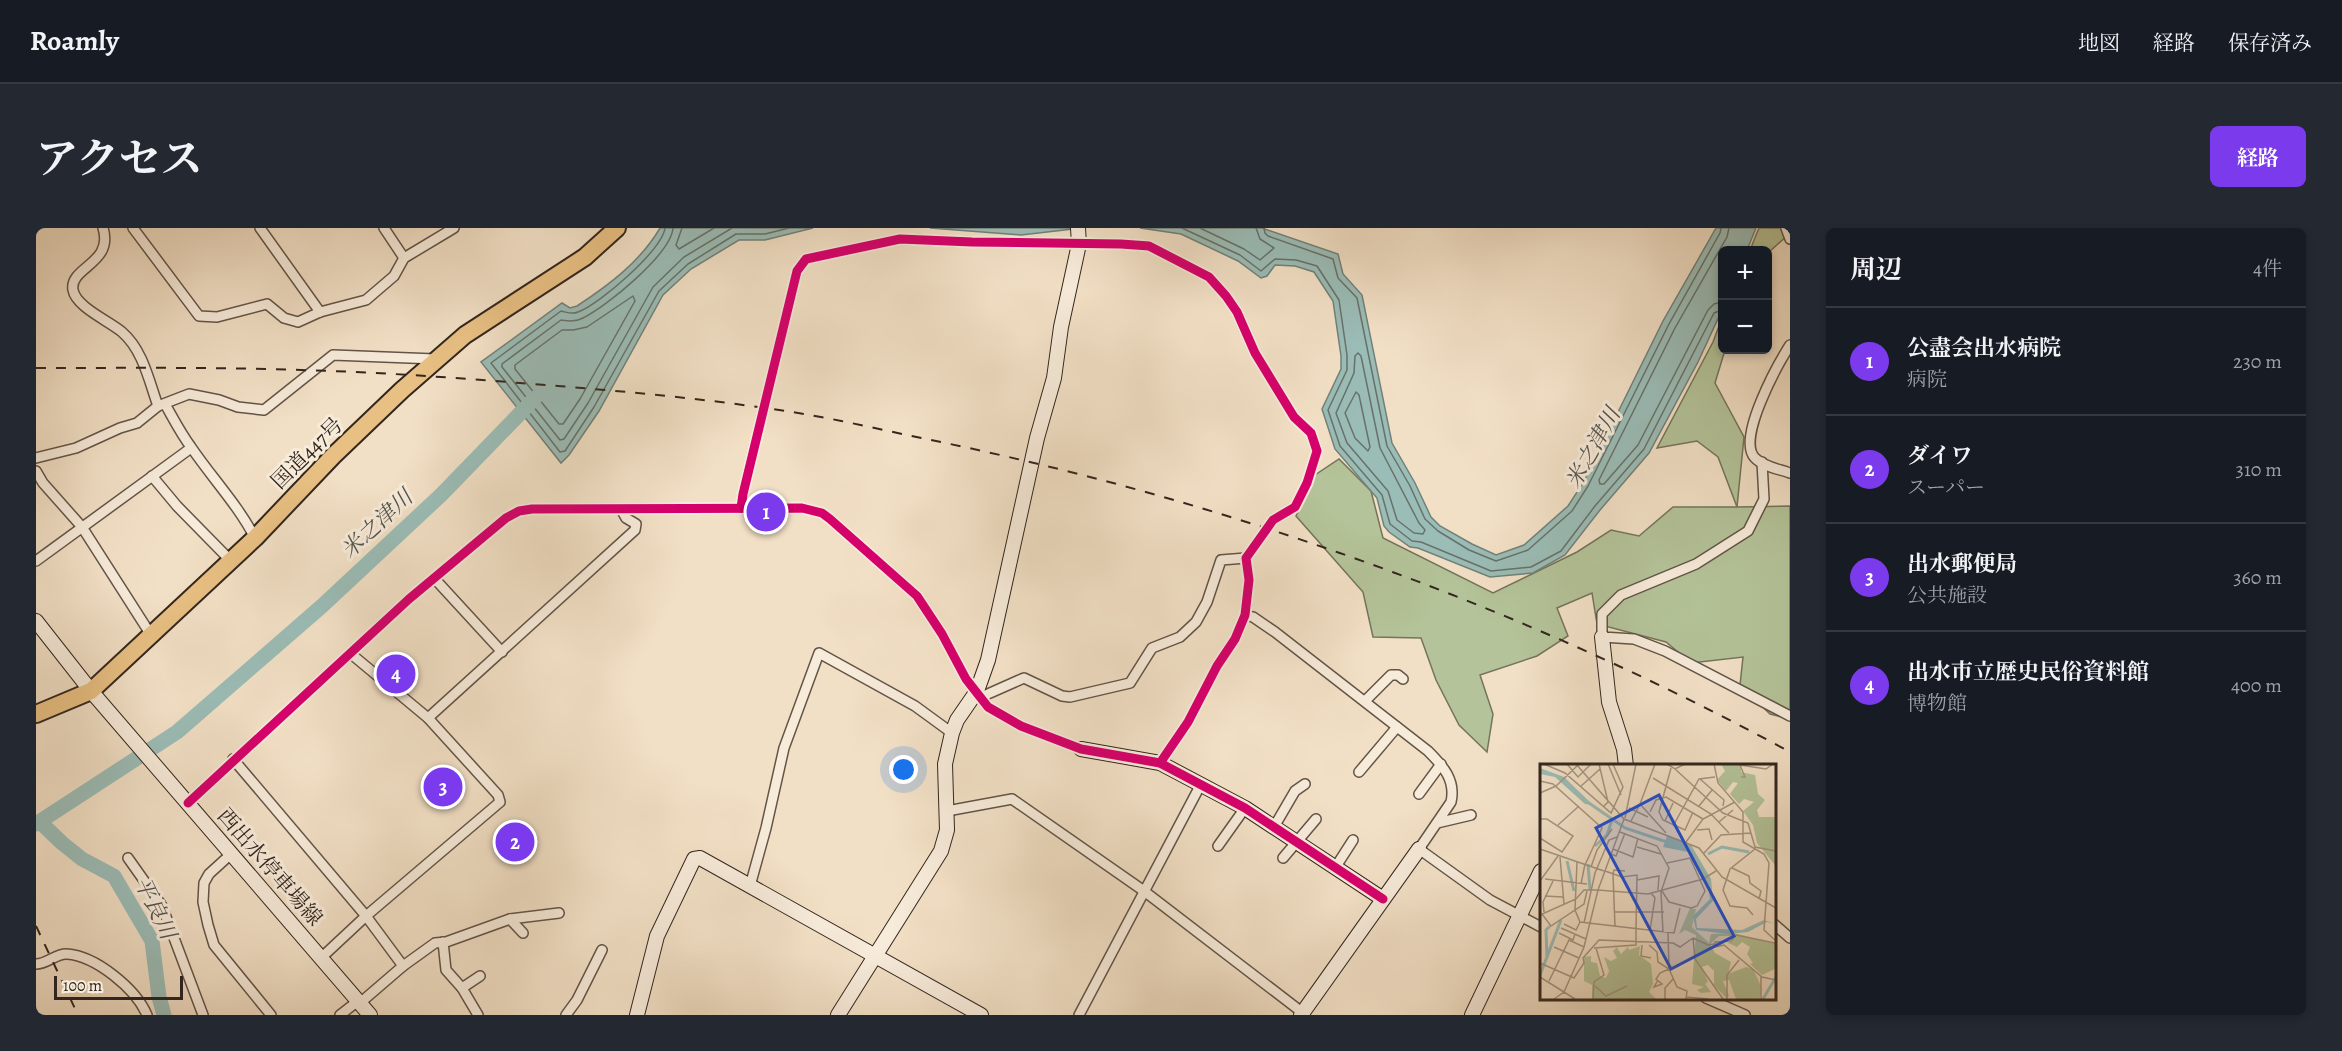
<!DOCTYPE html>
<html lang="ja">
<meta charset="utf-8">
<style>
body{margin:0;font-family:Alegreya,"Noto Serif JP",serif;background:#242831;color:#f1f3f6}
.controls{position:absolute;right:18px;top:18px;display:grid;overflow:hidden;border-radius:9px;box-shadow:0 3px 9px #0003}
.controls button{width:54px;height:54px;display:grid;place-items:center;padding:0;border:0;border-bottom:2px solid #363941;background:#171b24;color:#f1f3f6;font:30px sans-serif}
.scale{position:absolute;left:18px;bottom:15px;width:129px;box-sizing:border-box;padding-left:6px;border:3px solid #33261e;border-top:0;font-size:16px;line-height:21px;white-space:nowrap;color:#33261e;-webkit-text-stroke:4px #f7ebda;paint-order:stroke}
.you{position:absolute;left:868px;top:542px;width:21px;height:21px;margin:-15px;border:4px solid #fff;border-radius:50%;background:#1a73e8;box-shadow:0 0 0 9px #1a73e833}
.badge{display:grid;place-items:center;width:39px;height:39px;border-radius:50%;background:#7c3aed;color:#fff;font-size:20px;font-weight:700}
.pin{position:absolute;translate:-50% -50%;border:3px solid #fff;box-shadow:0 2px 6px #0006}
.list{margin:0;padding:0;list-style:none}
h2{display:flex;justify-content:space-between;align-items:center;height:78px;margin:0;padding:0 24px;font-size:26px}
h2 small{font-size:20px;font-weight:400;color:#9ea1a6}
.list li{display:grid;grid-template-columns:39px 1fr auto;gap:18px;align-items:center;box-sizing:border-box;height:108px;padding:0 24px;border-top:2px solid #363941}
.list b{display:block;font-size:22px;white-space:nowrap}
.list p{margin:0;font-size:20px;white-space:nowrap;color:#9ea1a6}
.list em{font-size:20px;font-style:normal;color:#9ea1a6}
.map{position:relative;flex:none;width:1754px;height:787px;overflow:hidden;border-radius:9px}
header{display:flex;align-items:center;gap:36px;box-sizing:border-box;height:84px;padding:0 30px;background:#171b24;border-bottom:2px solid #363941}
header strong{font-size:28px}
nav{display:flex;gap:33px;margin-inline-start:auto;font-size:21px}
.intro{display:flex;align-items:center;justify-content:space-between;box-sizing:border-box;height:144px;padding:0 36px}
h1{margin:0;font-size:42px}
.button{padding:15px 27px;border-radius:9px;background:#7c3aed;color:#fff;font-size:21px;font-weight:700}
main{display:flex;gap:36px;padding:0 36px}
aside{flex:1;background:#171b24;border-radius:9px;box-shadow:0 3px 9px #0003}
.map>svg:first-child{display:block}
.green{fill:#b4c399;stroke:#74745c;stroke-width:1.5}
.water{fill:#9bbdb7;stroke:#71817a;stroke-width:1.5}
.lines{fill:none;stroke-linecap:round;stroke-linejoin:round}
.shore{stroke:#67726a;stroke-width:1.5}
.river{stroke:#9bbdb7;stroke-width:15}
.street-casing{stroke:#635448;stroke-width:12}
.secondary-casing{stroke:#33261e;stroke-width:16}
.highway-casing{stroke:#33261e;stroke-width:20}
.street{stroke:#f7ebda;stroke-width:9}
.secondary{stroke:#f7ebda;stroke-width:14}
.highway{stroke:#e9c083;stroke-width:16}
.rail{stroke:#33261e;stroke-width:2;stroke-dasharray:10 10;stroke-linecap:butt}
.cycleway-casing{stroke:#f7ebda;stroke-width:13}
.cycleway{stroke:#d6006c;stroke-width:9}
.labels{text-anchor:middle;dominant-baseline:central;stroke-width:6;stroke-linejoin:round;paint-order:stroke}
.street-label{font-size:21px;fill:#33261e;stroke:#f7ebda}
.water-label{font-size:22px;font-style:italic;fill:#52534c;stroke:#f7ebda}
.inset-river{fill:none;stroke:#9bbdb7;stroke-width:3}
.inset-road{fill:none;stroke:#a69683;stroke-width:1.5}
.view{fill:#1d4ed8;fill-opacity:0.15;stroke:#1d4ed8;stroke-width:3}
.inset-edge{fill:none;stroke:#33261e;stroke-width:3}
</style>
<header>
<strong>Roamly</strong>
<nav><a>地図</a><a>経路</a><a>保存済み</a></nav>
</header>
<div class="intro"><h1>アクセス</h1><a class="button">経路</a></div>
<main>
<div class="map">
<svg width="1754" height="787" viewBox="0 0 1754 787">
<rect width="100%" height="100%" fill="#f2e0c6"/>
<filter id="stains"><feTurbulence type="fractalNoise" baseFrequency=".00333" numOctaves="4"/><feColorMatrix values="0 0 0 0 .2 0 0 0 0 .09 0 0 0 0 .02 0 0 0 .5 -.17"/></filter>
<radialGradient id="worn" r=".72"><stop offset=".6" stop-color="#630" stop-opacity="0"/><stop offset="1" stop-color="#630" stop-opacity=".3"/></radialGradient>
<g class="green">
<path d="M 1723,0 L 1754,0 L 1754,5 L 1732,25 L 1732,22 L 1714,22 Z"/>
<path d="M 1686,90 L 1686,122 L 1689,122 L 1679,155 L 1708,209 L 1701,279 L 1754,278 L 1754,491 L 1734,486 L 1704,457 L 1707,429 L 1655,435 L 1630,414 L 1561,396 L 1556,365 L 1521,380 L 1532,408 L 1501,428 L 1444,447 L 1457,486 L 1451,524 L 1423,497 L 1400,452 L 1385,410 L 1337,409 L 1327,364 L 1260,288 L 1279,247 L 1303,231 L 1335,263 L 1347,310 L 1457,365 L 1541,324 L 1575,302 L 1603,308 L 1637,279 L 1701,279 L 1682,229 L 1661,213 L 1621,220 L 1677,114 Z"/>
</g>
<g class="water">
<path d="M 624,0 L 777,0 L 729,12 L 703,12 L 655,41 L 627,67 L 563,183 L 533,227 L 525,235 L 445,134 L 526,75 L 534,80 L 541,78 C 573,57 604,34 624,0 Z"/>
<path d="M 894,0 L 1046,0 L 985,7 Z"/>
<path d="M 1104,0 L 1226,0 L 1302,26 L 1307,46 L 1326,67 L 1356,215 L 1379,255 L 1395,289 L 1404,298 L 1436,316 L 1460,327 L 1488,317 L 1532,278 L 1547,255 L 1627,93 L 1680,0 L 1720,0 L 1711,22 L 1686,22 L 1686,82 L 1662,134 L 1613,225 L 1564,282 L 1529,327 L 1497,345 L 1454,349 L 1382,320 L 1374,319 L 1353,304 L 1348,298 L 1341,270 L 1299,221 L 1286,181 L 1305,141 L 1305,128 L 1297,73 L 1278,44 L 1259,38 L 1239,37 L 1231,48 L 1225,50 L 1202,33 L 1145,6 Z"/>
</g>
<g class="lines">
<g class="shore">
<path d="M 629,0 C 626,22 564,76 542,84 C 535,87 531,84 525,83 L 455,135 L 524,224 L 529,223 L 558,179 L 623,63 L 652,36 L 700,6 L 729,6 L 753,0"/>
<path d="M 637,0 C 635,26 570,79 547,90 C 539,94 533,93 525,92 L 466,136 L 466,139 L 524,212 L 528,211 L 552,175 L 617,59 L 648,29 L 696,0"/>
<path d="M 646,0 L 640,17 L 643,21 L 678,0"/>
<path d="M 1146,0 L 1204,27 L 1225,43 L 1239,31 L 1260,32 L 1281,38 L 1303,72 L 1311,127 L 1311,142 L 1292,182 L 1304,218 L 1346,267 L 1354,296 L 1376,313 L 1385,314 L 1455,343 L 1495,339 L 1525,323 L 1559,278 L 1608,221 L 1678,85 L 1686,82"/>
<path d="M 1164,0 L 1208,21 L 1224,32 L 1238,20 L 1224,11 L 1220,0"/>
<path d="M 1228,0 L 1229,5 L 1232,8 L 1297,31 L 1302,50 L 1321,70 L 1351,218 L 1374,258 L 1389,291 L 1402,303 L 1433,322 L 1460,333 L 1492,322 L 1536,283 L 1552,258 L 1633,96 L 1684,5 L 1685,0"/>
<path d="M 597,68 L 599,73 L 544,171 L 527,196 L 523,196 L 479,141 L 479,137 L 526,102 L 537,102 L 551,99 Z"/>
<path d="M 1686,74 L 1678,76 L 1672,82 L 1602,217 L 1568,256 L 1564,256 L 1563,252 L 1639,100 L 1691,9 L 1693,0"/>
<path d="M 1322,125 L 1325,128 L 1344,220 L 1383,295 L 1389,302 L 1387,306 L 1378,305 L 1361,292 L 1352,263 L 1311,215 L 1300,185 L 1318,145 L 1319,128 Z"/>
<path d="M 1320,164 L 1323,167 L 1334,219 L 1332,223 L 1319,210 L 1309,185 Z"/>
</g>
<g class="river">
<path d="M 4,594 L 26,615 L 46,631 L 78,648 L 116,713 L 123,769 L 128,787"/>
<path d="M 0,596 L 141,504 L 286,378 L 406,266 L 499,170"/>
</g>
<defs>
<g id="street">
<path d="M 67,0 C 78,36 33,39 37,62 C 40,79 73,93 86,104 C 107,122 113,153 122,178"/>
<path d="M 97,0 L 163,88 L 181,89 L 231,76 L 248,90 L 262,94 L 284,84 L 330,72 L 358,48 L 368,30 L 418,0"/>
<path d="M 224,0 L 284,84"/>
<path d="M 348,0 L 368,30"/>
<path d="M 1750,0 L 1754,11"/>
<path d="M 1754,117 C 1742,136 1700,211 1719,230 C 1728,239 1743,241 1754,245"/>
<path d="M 129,176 C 137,190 145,206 155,219 C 176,250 202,277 219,310"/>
<path d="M 0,230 L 40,220 L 84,200 L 101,195 L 122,178 L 153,166 L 183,172 L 202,179 L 228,182 L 297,127 L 399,131"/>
<path d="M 1726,234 L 1728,271 L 1712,303 L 1660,336 L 1585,367 L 1566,386 L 1566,409 L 1598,411 L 1629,423 L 1754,488"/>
<path d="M 0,243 L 7,255 L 46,299 L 115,407"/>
<path d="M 116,248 L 141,278 L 195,333"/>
<path d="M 705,280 L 707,266 L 761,43 L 770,31 L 864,11 L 936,14 L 1085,16 L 1113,18 L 1173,49 L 1190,68 L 1201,84 L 1219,125 L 1258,189 L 1275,205 L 1281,223 L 1271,255 L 1259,279 L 1237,292 L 1210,330 L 1213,352 L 1209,387 L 1199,411 L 1181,438 L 1152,494 L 1124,535"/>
<path d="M 0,333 L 155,220"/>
<path d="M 398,350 L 466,424"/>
<path d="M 1209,387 L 1217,389 L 1239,404 L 1392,523 C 1407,538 1420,552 1415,574 L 1383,621 L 1454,672 L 1505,699"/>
<path d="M 945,469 L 988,450 L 1026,468 L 1034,469 L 1094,455 L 1116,420 L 1144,409 L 1160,394 L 1171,374 L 1185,332 L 1210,330"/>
<path d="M 1329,473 L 1355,447 L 1362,447 L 1367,451"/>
<path d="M 392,490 L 599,302 L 600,296 L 590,290 L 585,281"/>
<path d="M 197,531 L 330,688 L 367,738 L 324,775"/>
<path d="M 1323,544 L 1361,499"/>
<path d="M 1383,566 L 1405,536"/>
<path d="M 152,575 L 373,371 L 470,290 L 483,283 L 496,281 L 766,280 L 786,285 L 794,291 L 881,368 L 906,406 L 930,451 L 952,479 L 985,498 L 1045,521"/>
<path d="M 911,583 L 976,571 L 1108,663 L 1267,785"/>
<path d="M 1401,595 L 1435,587"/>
<path d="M 1238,599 L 1259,563 L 1269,556"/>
<path d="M 1182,618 L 1209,580"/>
<path d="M 195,626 L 173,646 L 168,655 L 167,674 L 172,697 L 178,717 L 235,787"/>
<path d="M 92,630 L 126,678 L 167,787"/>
<path d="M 1247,630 L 1280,591"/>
<path d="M 1299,640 L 1317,612"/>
<path d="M 714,658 L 730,600 L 748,520 L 783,425 L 879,478 L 916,505"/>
<path d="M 474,691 L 523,685"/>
<path d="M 1738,696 L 1754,710"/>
<path d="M 407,714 L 410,742 L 426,760"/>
<path d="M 285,730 L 330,688 L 464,574 L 462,567 L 392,490 L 314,425"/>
<path d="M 0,736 C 11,736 21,725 31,726 C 60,728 100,761 111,787"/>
<path d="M 367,738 L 399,715 L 410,714 L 474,691 L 487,705"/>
<path d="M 1670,770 L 1709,787"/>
<path d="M 304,787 L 322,773"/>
<path d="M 442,787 L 426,760 L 444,748"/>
<path d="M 530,787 L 541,772 L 566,722"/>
<path d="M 1043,787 L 1165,556"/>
</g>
<g id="secondary">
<path d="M 0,393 L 55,463 L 334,787"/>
<path d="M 1566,409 L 1573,474 L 1588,521 L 1590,538"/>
<path d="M 1045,521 L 1124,535 L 1209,580 L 1347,671"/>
<path d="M 601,787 L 621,708 L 658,631 L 664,630 L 945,787"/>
<path d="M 802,787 L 905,623 L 911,602 L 909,536 L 916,505 L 921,492 L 941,463 L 952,432 L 1001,210 L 1018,150 L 1025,99 L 1043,16 L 1042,0"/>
<path d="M 1265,787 L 1383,621"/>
<path d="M 1436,787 L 1505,643"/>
</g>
<path id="highway" d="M 0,486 L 55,463 L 219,310 L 297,228 L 366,162 L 429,107 L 549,29 L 581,0"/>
</defs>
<use href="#street" class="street-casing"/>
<use href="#secondary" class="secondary-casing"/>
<use href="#highway" class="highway-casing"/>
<use href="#street" class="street"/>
<use href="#secondary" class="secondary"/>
<use href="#highway" class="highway"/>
<g class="rail">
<path d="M 0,140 C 88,140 177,139 265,142 C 338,144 411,149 484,155 C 575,162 666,170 756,184 C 801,191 846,202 890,211 C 1190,272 1485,378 1754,524"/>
<path d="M 0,698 L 42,787"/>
</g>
<defs>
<g id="cycleway">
<path d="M 705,280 L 707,266 L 761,43 L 770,31 L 864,11 L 936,14 L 1085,16 L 1113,18 L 1173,49 L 1190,68 L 1201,84 L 1219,125 L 1258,189 L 1275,205 L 1281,223 L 1271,255 L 1259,279 L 1237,292 L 1210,330 L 1213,352 L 1209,387 L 1199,411 L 1181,438 L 1152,494 L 1124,535"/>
<path d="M 152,575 L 373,371 L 470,290 L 483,283 L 496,281 L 766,280 L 786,285 L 794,291 L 881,368 L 906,406 L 930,451 L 952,479 L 985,498 L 1045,521 L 1124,535 L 1209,580 L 1347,671"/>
</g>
</defs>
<use href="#cycleway" class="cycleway-casing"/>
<use href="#cycleway" class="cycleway"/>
</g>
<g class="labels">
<g class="street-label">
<text transform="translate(271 225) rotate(-45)">国道447号</text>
<text transform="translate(234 639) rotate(49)">西出水停車場線</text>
</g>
<g class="water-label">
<text transform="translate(1557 220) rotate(-61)">米之津川</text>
<text transform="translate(341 296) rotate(-43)">米之津川</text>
<text transform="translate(119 680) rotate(64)">平良川</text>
</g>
</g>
<g transform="translate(1504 536)">
<rect width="236" height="236" fill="#f2e0c6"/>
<path d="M 181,0 L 202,0 L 201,8 L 215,11 L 218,30 L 225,36 L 217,46 L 219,53 L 235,53 L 235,101 L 217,79 L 213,61 L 203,47 L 214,38 L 204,35 L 199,40 L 190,30 L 198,19 L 193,18 L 186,27 L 177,16 L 185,7 ZM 150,144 L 156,145 L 152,163 L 169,179 L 171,170 L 193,169 L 235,179 L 235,205 L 222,211 L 210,200 L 213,199 L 207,190 L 210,183 L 202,178 L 197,183 L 188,179 L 194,172 L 179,172 L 170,180 L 175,189 L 191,198 L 188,210 L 206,203 L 213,205 L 221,222 L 220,235 L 196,235 L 189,216 L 183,217 L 189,232 L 186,234 L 174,221 L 174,207 L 168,201 L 162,203 L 168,218 L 165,220 L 171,228 L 161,229 L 157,226 L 164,223 L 152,220 L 156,171 L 145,166 L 139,170 ZM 100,182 L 99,191 L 111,200 L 113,220 L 109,228 L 116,235 L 52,235 L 52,221 L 44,217 L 44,193 L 51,192 L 51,198 L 57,199 L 60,212 L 66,214 L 69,207 L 64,193 L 71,197 L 77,194 L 73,187 L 77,183 L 81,190 L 88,183 L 89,186 Z" fill="#b4c399"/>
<path d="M 0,4 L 24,13 L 53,41 L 45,40 L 15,13 L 0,10 ZM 127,72 L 151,81 L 171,115 L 173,137 L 156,155 L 157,164 L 202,166 L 224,156 L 235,160 L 227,158 L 208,168 L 188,170 L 156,166 L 153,152 L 170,135 L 168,123 L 148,88 L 123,83 Z" fill="#9bbdb7"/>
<path class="inset-river" d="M 49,39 L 85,64 L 130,79M 55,82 L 67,71 L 72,56M 168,90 L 182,83 L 209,88M 27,97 L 34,127M 48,100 L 50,126M 7,194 L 6,166 L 10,162M 0,211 L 21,156M 223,235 L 236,213"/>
<path class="inset-road" d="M 4,0 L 25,9 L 71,49 L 83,23 L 73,0M 27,0 L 38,13 L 51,0M 36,0 L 84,55 L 159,84 L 182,113 L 236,144M 59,0 L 68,38 L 63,43M 68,0 L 81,31M 115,0 L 100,40 L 126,69M 127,0 L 135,5 L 145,0M 174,0 L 178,19 L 203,48 L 203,78 L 224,90 L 229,99 L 224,166 L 236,177M 131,4 L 119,48 L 123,56 L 145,66 L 153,48M 135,5 L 183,49 L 208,59 L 215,83 L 236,87M 201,13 L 205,13 L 200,1 L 226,5 L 233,0M 113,14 L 171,50 L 189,69M 160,15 L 184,36 L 183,42M 0,17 L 13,20 L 62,64 L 45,101M 40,23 L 60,5M 0,29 L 16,22 L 39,0M 159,42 L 172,26M 89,44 L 108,53M 110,48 L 116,36 L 126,33 L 163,55M 85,54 L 96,0M 0,55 L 7,55 L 33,72 L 22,88 L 0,74M 91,57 L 100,40M 125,57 L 133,39M 179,58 L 193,46M 18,61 L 39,42M 133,62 L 159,15 L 175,13M 157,66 L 169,65 L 172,76M 80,68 L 117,82 L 129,104 L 121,128 L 123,168M 146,78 L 163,55 L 195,38M 97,83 L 121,90M 0,85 L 64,107M 73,85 L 93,93 L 98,74M 164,89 L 181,71 L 211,69M 71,90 L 76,92 L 85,69M 20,93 L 24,140M 37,98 L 35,146 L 40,158 L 134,169 L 140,144M 51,103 L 57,86 L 72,65M 192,104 L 209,112 L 210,119 L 221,127 L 219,135M 65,107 L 82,113 L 97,111 L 96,164M 5,115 L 47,120M 97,116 L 119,112 L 118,126M 0,117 L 18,92M 41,120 L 45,100M 122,127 L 129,138 L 151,144 L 157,142 L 165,127 L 150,94 L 127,99M 5,132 L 23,133M 4,148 L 3,138 L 13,117M 74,148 L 124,148M 2,150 L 11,162 L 44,140 L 47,127M 0,151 L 36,135 L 44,126 L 58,126 L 84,55M 213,151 L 207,144 L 190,142 L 183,126 L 190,105 L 215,85M 44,159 L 55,109 L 69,76 L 77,73M 24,160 L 36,166 L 40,158M 75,162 L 73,110 L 74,106 L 85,107M 21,164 L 46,175M 110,166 L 115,134 L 111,129M 19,169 L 33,176 L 35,170M 153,174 L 155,195 L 183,235M 153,174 L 168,181 L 174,180M 102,181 L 101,192 L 111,194M 109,181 L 117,188 L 118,198 L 129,205 L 137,223 L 147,227 L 146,235M 14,183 L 39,194M 175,183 L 184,181 L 222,213 L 236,216M 175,183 L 175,178 L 191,177 L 196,171 L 235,179M 54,184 L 96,181 L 96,165M 0,199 L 34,214 L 44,199 L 43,194 L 59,176 L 133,179 L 140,183 L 153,174M 0,213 L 35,235M 118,216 L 114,223 L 122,220 L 116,215 L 120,209 L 129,205 L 128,169M 9,217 L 29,176 L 44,183M 55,222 L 66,232 L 87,222M 146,233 L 168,235M 14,235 L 24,228 L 44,183 L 58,126 L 108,130 L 163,115 L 176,107M 53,235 L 54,218 L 64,211 L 56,184M 125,235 L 125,224 L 133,215M 187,235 L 187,211 L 199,196M 221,235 L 221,212"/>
<path class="view" d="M 119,31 L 194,172 L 131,205 L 56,64 Z"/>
<rect width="236" height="236" class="inset-edge"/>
</g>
<rect width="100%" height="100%" filter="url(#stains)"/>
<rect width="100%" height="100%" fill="url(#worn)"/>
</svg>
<div class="controls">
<button>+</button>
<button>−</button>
</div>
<div class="scale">100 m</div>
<div class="you"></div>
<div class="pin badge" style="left:730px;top:284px">1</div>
<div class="pin badge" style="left:479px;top:614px">2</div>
<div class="pin badge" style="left:407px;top:559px">3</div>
<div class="pin badge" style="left:360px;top:446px">4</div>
</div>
<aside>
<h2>周辺<small>4件</small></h2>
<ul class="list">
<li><span class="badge">1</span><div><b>公盡会出水病院</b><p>病院</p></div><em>230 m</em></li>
<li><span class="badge">2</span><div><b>ダイワ</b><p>スーパー</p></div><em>310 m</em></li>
<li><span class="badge">3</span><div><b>出水郵便局</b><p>公共施設</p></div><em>360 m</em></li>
<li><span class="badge">4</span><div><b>出水市立歴史民俗資料館</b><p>博物館</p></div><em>400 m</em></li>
</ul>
</aside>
</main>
